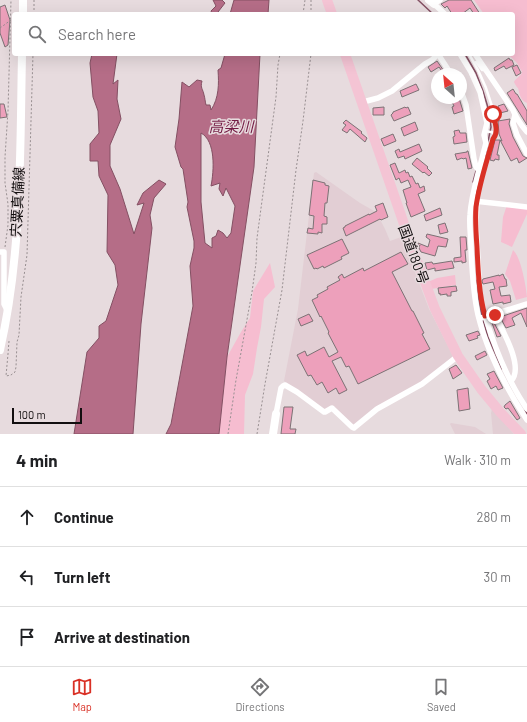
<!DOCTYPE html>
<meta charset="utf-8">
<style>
body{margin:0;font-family:Barlow,"Noto Sans JP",sans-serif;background:#f6f6f6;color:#202124}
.compass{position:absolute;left:431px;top:68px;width:36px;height:36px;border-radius:50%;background:#fff;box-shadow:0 4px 16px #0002;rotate:333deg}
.scale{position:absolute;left:12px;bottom:10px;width:70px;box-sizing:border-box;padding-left:4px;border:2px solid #120e0f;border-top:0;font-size:11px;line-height:14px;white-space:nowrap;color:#120e0f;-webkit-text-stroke:3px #e7dbde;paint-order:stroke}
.stop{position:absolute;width:12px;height:12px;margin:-9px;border:3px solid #d93025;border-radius:50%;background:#fff}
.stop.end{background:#d93025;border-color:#fff;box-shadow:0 1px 4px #0008}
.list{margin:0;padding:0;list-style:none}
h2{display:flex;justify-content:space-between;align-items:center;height:52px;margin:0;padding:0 16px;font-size:17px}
h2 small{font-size:13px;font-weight:400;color:#757577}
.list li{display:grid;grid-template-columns:26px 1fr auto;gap:12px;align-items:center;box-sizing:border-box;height:60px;padding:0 16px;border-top:1px solid #e0e0e0}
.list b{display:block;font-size:15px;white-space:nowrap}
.list em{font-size:13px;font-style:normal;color:#757577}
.icon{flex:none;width:22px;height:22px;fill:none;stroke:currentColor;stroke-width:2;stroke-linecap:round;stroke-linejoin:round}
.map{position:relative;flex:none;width:527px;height:434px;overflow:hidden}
.search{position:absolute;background:#fff;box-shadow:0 4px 16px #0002;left:12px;right:12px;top:12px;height:44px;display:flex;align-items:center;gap:10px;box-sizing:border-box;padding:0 14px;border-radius:4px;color:#757577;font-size:15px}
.sheet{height:232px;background:#fff}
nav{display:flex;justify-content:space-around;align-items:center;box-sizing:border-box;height:56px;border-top:1px solid #e0e0e0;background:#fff;font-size:11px;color:#757577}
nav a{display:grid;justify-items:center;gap:2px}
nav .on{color:#d93025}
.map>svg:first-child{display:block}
.built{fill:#e2ced4}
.green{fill:#f6bdd0}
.water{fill:#b56d87;stroke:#845063;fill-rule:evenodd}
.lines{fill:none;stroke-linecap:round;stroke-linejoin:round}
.stream{stroke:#845063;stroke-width:1.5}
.building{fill:#eda0bb;stroke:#7c7275}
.path{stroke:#988f91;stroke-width:1;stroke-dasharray:2 2;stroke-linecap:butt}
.lane{stroke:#fff;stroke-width:2.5}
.street{stroke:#fff;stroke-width:5.5}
.secondary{stroke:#fff;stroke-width:8}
.highway{stroke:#f4c4d4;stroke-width:10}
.route{stroke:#d93025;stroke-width:5}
.labels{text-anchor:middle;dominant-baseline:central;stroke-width:3;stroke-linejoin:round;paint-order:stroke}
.street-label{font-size:14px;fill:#120e0f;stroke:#e7dbde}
.water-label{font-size:15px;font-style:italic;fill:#731b44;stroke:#e7dbde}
</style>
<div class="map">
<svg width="527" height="434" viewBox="0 0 527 434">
<rect width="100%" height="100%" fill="#e7dbde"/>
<g class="built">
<path d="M 316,172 L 360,203 L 376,212 L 385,229 L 390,241 L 404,236 L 413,267 L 429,309 L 453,356 L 439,369 L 439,370 L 356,425 L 352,425 L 334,407 L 324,410 L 284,381 L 298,309 L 314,173 Z"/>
<path d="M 492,409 L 514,434 L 493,434 L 491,413 Z"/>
<path d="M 451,423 L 475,427 L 486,434 L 455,434 L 450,424 Z"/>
</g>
<g class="green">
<path d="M 474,0 L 527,0 L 527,103 C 520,100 520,95 518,88 C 517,88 514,82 514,82 C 516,78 521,76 522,72 L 517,63 L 508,54 L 513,54 L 513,14 L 484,14 Z"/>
<path d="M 507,205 L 527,209 L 527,214 L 512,247 L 501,242 L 503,217 Z"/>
<path d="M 513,250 C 521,257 526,286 527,297 L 516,300 L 510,281 L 505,274 Z"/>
<path d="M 270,263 L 275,287 L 264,299 L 261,327 L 257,348 L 253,374 L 245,395 L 244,434 L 219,434 L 227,357 L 241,332 L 250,318 L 253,291 Z"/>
<path d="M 455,275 L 456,285 L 431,289 L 428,282 L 437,278 Z"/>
</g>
<g class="water">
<path d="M 213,0 L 222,0 L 225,3 L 218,12 L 221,14 L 212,14 L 211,11 L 216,6 Z"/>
<path d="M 234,0 L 269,0 L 268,14 L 230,14 Z"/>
<path d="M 92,54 L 117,54 L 113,84 L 118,80 L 117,99 L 121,119 L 110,145 L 110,166 L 120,189 L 134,234 L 144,203 L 137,205 L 143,193 L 159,180 L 166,184 L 154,198 L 150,215 L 152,228 L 141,324 L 133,434 L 74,434 L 87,352 L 99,338 L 99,326 L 106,321 L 118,285 L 115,265 L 107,252 L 108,195 L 99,176 L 98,161 L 90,161 L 90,144 L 99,133 L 98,111 L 93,97 L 90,63 Z"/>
<path d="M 225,54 L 260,54 L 254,167 L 227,357 L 219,434 L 166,434 L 171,424 L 193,306 L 190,266 L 194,248 L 194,241 L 187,207 L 188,202 L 183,169 L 181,167 L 175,147 L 179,119 L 182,82 L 189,87 L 197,80 L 202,81 C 200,88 203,89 204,95 C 205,98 205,101 206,105 L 210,105 L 211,110 C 219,98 219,84 218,70 L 221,68 ZM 201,133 C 216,141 214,171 211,186 L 220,183 L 219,189 L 223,196 L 226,188 L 235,206 L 231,233 L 227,238 L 223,233 L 218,230 L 216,236 L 212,238 L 212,248 L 205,243 L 201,202 Z"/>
</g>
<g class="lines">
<g class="stream">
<path d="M 418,0 L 433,14"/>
<path d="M 465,54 L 476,73 L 483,91 L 489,111 L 491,127 L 485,156"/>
<path d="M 473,182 L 476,171"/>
<path d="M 476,195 L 477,187"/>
<path d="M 477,278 L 479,299 L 482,316"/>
<path d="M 483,320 L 488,337 L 502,369"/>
<path d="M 525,410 L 527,414"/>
</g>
</g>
<g class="building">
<path d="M 449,0 L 471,0 L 480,14 L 474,14 L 470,8 L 462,14 L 452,14 L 447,6 L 445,8 L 441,4 Z"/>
<path d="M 5,5 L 10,20 L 8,45 L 5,47 L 0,33 L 0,7 Z"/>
<path d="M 509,58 L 510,60 L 512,60 L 514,65 L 506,69 L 504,66 L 495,71 L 494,68 Z"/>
<path d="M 437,61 L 446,74 L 444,74 L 439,67 L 431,72 L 428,67 Z"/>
<path d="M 517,65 L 521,73 L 516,76 L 512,67 Z"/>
<path d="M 416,84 L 419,90 L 402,97 L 400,91 Z"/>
<path d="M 513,89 L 516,94 L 517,94 L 527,111 L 527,125 L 507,93 Z"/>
<path d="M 450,98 L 459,98 L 463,111 L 454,114 L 452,107 L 454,106 Z"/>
<path d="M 0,104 L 4,104 L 7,117 L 0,118 Z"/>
<path d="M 504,104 L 508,111 L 500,113 L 498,106 Z"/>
<path d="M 384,107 L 384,115 L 373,115 L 373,108 Z"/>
<path d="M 405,107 L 406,108 L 408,107 L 411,114 L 394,121 L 391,115 L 393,113 L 393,112 Z"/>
<path d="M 510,119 L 509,124 L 513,137 L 523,156 L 527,158 L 519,163 L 517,158 L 511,161 L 500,140 L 502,141 L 499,134 L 498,121 Z"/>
<path d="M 346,120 L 362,132 L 361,133 L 367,138 L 365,142 L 350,129 L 347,133 L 342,130 L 346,125 L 343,123 Z"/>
<path d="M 415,122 L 418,130 L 404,136 L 401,128 Z"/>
<path d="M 459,130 L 460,133 L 466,133 L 467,142 L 454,144 L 453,137 L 455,136 L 454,131 Z"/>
<path d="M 393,134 L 396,141 L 384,146 L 381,139 Z"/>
<path d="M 495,140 L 500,140 L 497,155 L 499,155 L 499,160 L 495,159 L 494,161 L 490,160 Z"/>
<path d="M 419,144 L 422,151 L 405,159 L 404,156 L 398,158 L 395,151 L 399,149 L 400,152 Z"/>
<path d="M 467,151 L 468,151 L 472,168 L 468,169 L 466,158 L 463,159 L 462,158 L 457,160 L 455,154 L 467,152 Z"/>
<path d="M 417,158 L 428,167 L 427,168 L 432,173 L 429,176 L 424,172 L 423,173 L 412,164 Z"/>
<path d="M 395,163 L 399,173 L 405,170 L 406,173 L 408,172 L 410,177 L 412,176 L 416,184 L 418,183 L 420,188 L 424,186 L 425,191 L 418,194 L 425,211 L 411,217 L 406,203 L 407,203 L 403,190 L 411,187 L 408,180 L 401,183 L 399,178 L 396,180 L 390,165 Z"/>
<path d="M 313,180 L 325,183 L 325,185 L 329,186 L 327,203 L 325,203 L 324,216 L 327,217 L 327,224 L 322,224 L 322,233 L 318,232 L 318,234 L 307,233 L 308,228 L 313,229 L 314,216 L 309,215 Z"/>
<path d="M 383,203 L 388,217 L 381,220 L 380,219 L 346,236 L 343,228 L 345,227 L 345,226 L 369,214 L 369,215 L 377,211 L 375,206 Z"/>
<path d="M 440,208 L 442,215 L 426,221 L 424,215 Z"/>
<path d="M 445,223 L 448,232 L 440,234 L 438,225 Z"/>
<path d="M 427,234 L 448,239 L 446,247 L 438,246 L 435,256 L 421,252 L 419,248 L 420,245 L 419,246 L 418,243 L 428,247 L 430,240 L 426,237 Z"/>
<path d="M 460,237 L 466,237 L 467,250 L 465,250 L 466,262 L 462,263 L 462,261 L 454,262 L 454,258 L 461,257 Z"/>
<path d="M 342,239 L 349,253 L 341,257 L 342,259 L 324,268 L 323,266 L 317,269 L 316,268 L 314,269 L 307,255 Z"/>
<path d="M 401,252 L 408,264 L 392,272 L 412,311 L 413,311 L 424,333 L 422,334 L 430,349 L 358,384 L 349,366 L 346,367 L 341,357 L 332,361 L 347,390 L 339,394 L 336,388 L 328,393 L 322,382 L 317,385 L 311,375 L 308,376 L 297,355 L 305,351 L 307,356 L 324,347 L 329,357 L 338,352 L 328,333 L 329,332 L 321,316 L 320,317 L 312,300 L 318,297 L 317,295 L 328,289 L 327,287 L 340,280 L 338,277 L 342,274 L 344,278 L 363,268 L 364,271 Z"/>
<path d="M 452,261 L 454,268 L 435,271 L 435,268 L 427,270 L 425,263 L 432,262 L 433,264 Z"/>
<path d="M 503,274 L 505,279 L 506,279 L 507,286 L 499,287 L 501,296 L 510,295 L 511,302 L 503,304 L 503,302 L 493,304 L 490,290 L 495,289 L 493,282 L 483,284 L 482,281 L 483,279 L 499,275 L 499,276 Z"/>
<path d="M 456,286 L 457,291 L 451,292 L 451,296 L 447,296 L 447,294 L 440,295 L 440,293 L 439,294 L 438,288 Z"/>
<path d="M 527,308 L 527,327 L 521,313 L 512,318 L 515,325 L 506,328 L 500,317 Z"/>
<path d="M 309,314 L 313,321 L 301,326 L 298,319 Z"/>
<path d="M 492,319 L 501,336 L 497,337 L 491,320 Z"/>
<path d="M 478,331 L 480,335 L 477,336 L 478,338 L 469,341 L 466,335 Z"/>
<path d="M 485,351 L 487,355 L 477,360 L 475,356 Z"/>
<path d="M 456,365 L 462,373 L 453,379 L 449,369 Z"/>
<path d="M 494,371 L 503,388 L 498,390 L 496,386 L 491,389 L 487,381 L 490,379 L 487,374 Z"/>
<path d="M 468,388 L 470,409 L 459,411 L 457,390 Z"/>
<path d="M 510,401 L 520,418 L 517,420 L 508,408 L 506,409 L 504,407 L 505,405 Z"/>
<path d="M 284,407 L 293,407 L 290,429 L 296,429 L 295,434 L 281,434 Z"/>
</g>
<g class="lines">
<g class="path">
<path d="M 311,0 L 311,14"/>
<path d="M 34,14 L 34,0"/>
<path d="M 303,14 L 305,0"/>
<path d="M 0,28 L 11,20"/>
<path d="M 5,247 L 8,225 L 8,204 L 5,183 L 5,157 L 8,111 L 11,0"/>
<path d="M 9,341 L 8,354 L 6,376 L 11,375 L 15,372 L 16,367 L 17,342 L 19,335 L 21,297 L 27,255 L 33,54"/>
<path d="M 228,434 L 236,380 L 252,292 L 256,263 L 257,238 L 276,97 L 278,65 L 280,54"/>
<path d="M 257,434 L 265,384 L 282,290 L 296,170 L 303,121 L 311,54"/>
</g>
<g class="lane">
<path d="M 469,54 C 482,75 491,97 495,121 C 495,125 497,130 496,133 C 496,136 495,137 493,139 L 481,184 L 477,201"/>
<path d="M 474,63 L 476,62 L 482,70 L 484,70"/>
<path d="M 485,131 L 496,133"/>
<path d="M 479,278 L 483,308 L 485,316"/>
</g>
<g class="street">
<path d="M 440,0 L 434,4 L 445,14"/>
<path d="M 438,54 L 451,74"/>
<path d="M 460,54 L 471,72 L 480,92 L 487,123 L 484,135 L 486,143 L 479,170"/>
<path d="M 475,54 L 513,110 C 516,118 521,125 527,132"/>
<path d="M 461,91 L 466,105 L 474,159 L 476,167 L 479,170 C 475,185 471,199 470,215 C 469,226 471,237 471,248 C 472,271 473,293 478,315 C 487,352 506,388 527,420"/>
<path d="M 363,102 L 378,98 L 392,91 L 425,64 L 432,60 L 438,54"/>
<path d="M 515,115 L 513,123 L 517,135 L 527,154"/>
<path d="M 474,201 L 527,207"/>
<path d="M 477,201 L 476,224 L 479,278"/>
<path d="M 0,252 L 4,252 L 4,304 L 7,310"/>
<path d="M 494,313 C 501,328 525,367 511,381"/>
<path d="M 485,316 C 495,349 508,381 527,409"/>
<path d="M 481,318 L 527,304"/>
<path d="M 276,414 L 281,388 L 283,386 L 285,385 L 297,392 L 324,412 L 325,412 L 332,408 L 333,409 L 352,427 L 354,428 L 355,427 L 377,409 L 422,384 L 458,356"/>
</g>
<g class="secondary">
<path d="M 429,0 L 434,4"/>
<path d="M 23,14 L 23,0"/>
<path d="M 0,350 C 22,253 20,153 22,54"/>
<path d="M 273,434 L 276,414"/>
</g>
<g class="highway">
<path d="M 327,0 L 332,14"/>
<path d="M 345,54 L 413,250 L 435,309 L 458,356 L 481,389 L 500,412 L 521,434"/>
</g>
</g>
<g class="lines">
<path class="route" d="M 493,114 C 495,123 499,132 493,139 C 487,161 479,184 476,207 C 475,220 476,234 477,247 C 478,270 479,294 485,316 L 494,313 L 495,315"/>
</g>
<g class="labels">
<g class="street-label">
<text transform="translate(17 202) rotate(-87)">宍粟真備線</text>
<text transform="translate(414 254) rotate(70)">国道180号</text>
</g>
<g class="water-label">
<text x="231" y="126">高梁川</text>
</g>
</g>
</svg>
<svg class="compass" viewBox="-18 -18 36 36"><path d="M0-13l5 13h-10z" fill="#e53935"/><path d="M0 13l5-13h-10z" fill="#757577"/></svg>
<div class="scale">100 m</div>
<div class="stop" style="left:493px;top:114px"></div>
<div class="stop end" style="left:495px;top:315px"></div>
<div class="search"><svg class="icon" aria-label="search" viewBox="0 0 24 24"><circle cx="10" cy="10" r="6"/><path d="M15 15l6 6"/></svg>Search here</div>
</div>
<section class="sheet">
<h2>4 min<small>Walk · 310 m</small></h2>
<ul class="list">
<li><svg class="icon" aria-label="ahead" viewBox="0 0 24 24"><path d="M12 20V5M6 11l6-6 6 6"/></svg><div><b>Continue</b></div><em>280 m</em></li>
<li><svg class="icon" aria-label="left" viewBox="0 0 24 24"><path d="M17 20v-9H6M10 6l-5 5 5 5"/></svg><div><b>Turn left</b></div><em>30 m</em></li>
<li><svg class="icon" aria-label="arrive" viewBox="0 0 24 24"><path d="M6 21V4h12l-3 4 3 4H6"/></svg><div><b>Arrive at destination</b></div></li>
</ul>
</section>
<nav>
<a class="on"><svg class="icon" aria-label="map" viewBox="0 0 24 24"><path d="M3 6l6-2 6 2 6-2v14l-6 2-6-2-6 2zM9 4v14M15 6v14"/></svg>Map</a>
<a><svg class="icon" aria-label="directions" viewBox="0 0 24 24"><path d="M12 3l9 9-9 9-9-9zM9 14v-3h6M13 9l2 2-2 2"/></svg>Directions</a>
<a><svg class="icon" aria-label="saved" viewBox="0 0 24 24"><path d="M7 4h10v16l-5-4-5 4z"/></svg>Saved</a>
</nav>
